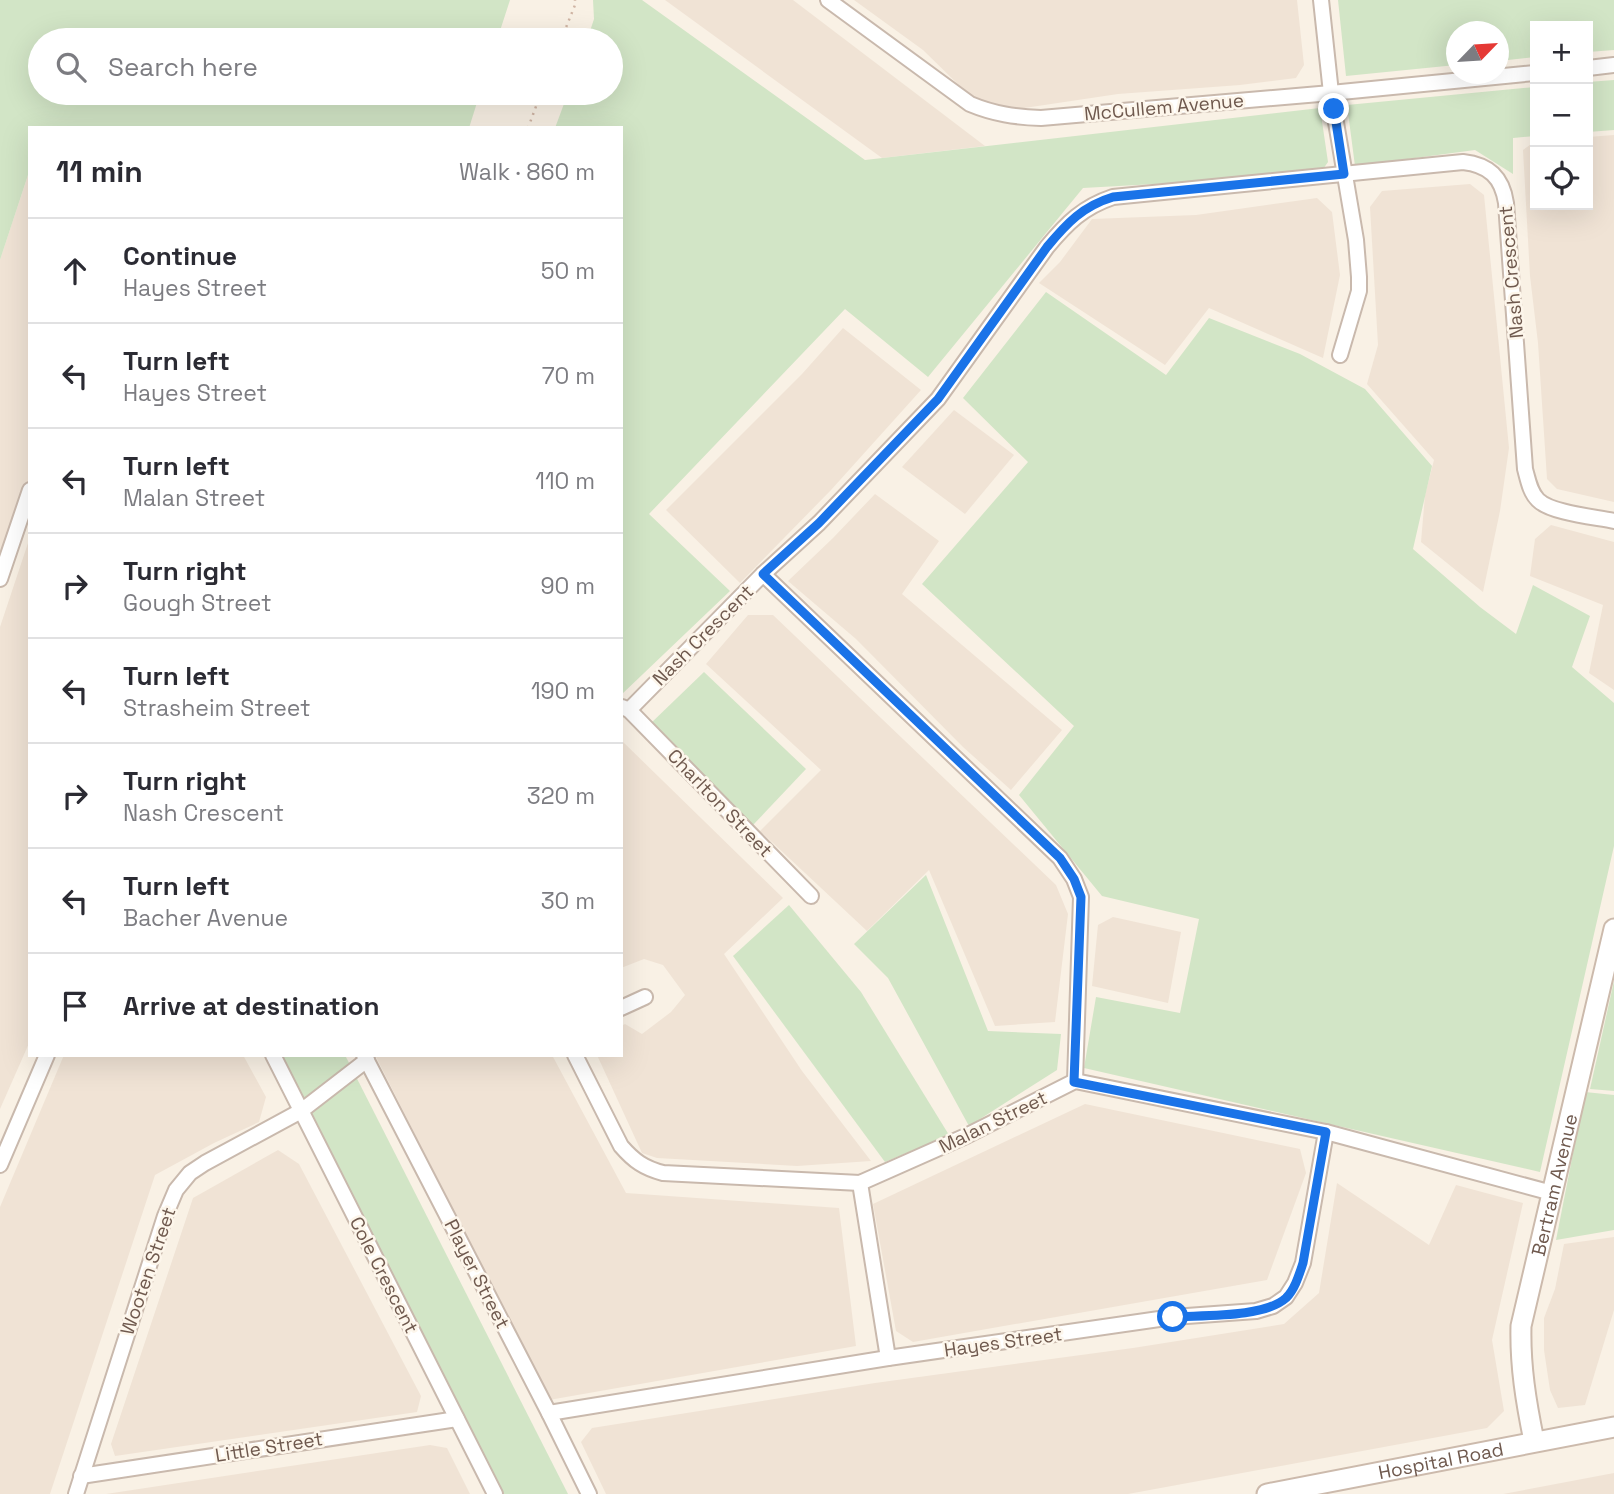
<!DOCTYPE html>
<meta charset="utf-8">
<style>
body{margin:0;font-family:"Space Grotesk",sans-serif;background:#f2f2f3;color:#2b2b33}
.controls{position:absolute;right:21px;top:21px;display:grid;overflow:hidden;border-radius:0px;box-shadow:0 7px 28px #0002}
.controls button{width:63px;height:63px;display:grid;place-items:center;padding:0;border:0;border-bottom:2px solid #e1e1e2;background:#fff;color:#2b2b33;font:35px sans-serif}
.compass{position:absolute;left:1446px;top:21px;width:63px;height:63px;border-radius:50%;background:#fff;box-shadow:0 7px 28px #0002;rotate:65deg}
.stop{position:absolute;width:21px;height:21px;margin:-16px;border:5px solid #1a73e8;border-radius:50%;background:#fff}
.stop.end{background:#1a73e8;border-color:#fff;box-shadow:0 2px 7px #0008}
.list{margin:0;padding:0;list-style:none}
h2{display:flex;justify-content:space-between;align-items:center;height:91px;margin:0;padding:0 28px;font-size:30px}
h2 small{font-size:23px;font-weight:400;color:#7c7c81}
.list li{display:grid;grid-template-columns:46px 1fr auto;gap:21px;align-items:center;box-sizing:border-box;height:105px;padding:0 28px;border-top:2px solid #e1e1e2}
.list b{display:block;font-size:26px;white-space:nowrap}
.list p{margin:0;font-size:23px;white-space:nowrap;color:#7c7c81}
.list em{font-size:23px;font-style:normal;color:#7c7c81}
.icon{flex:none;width:38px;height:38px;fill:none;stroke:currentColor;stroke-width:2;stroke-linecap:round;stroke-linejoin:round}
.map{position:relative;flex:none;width:1614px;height:1494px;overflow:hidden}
.search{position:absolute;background:#fff;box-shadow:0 7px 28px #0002;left:28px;top:28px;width:595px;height:77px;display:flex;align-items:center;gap:18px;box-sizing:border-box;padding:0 24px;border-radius:38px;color:#7c7c81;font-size:26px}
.panel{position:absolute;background:#fff;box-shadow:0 7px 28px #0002;left:28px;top:126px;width:595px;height:931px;border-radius:0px}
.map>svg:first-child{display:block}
.residential{fill:#f0e3d5}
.green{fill:#d2e5c6}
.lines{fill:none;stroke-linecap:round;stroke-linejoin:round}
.street-casing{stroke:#c9b9ad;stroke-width:18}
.secondary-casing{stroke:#ccbaac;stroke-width:23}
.path{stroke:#d0b5a4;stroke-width:2.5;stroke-dasharray:2 5;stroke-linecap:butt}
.street{stroke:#fff;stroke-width:14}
.secondary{stroke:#fff;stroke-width:19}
.route{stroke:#1a73e8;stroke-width:9}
.labels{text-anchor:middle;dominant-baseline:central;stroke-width:5;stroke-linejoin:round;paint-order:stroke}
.street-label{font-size:19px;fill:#6f594e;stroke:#fdf6eb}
</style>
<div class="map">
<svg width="1614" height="1494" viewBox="0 0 1614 1494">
<rect width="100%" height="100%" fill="#f9f1e5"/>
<g class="residential">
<path d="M 665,0 L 793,0 L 985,146 L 882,158 Z"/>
<path d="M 854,0 L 1297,0 L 1304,65 L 1296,78 L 1240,85 L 1118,94 L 1005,111 L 968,94 L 923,50 Z"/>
<path d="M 1614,135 L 1614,502 L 1557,489 L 1547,479 L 1538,343 L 1530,276 L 1523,150 L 1535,141 L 1535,205 L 1588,205 L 1588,137 Z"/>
<path d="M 28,175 L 30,176 L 30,492 L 0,584 L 0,260 Z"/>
<path d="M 1470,184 L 1484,195 L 1509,448 L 1500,511 L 1483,592 L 1421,542 L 1425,495 L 1434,460 L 1367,384 L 1378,345 L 1370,207 L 1382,191 Z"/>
<path d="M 1317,198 L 1332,212 L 1340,275 L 1323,358 L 1209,308 L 1165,365 L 1039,283 L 1060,262 L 1092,219 L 1196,215 Z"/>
<path d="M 843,328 L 921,390 L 831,490 L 740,583 L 666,510 L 802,374 Z"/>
<path d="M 954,410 L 1014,455 L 965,514 L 902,467 Z"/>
<path d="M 875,494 L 939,541 L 902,594 L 1062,730 L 1011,790 L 963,747 L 856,639 L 788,581 L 833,538 Z"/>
<path d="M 1551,525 L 1614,542 L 1614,690 L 1589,673 L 1603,605 L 1530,576 L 1535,539 Z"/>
<path d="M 30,537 L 30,1041 L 0,1109 L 0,627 Z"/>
<path d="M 748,615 L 773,615 L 1056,885 L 1068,914 L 1055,1022 L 995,1026 L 929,870 L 867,931 L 760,831 L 821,770 L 706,664 Z"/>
<path d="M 621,740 L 783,898 L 724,954 L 802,1071 L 871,1161 L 797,1166 L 657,1158 L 642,1153 L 597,1055 L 621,1055 L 621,1026 L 625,1024 L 642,1034 L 671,1012 L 685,995 L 663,965 L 644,959 L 621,968 Z"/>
<path d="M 1113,917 L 1181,932 L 1168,1003 L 1092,986 L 1098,925 Z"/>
<path d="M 64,1055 L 243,1055 L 266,1097 L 259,1122 L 214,1143 L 155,1175 L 50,1494 L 0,1494 L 0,1207 Z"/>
<path d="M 375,1055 L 552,1055 L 626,1193 L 839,1208 L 856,1346 L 549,1400 Z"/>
<path d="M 1085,1104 L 1300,1149 L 1306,1173 L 1267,1280 L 913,1342 L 896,1331 L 873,1204 Z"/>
<path d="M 278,1150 L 299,1164 L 421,1396 L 417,1412 L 115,1456 L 111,1444 L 193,1198 Z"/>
<path d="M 1337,1183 L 1429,1245 L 1456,1185 L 1523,1203 L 1492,1340 L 1504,1411 L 1487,1428 L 1128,1494 L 606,1494 L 581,1442 L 592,1428 L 875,1383 L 1133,1348 L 1284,1324 L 1319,1293 Z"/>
<path d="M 1614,1237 L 1614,1310 L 1585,1405 L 1558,1408 L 1550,1390 L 1544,1350 L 1544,1318 L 1555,1289 L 1564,1244 Z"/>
<path d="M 430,1445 L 447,1448 L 470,1494 L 106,1494 Z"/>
<path d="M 1614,1473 L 1614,1494 L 1503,1494 Z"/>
</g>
<g class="green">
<path d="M 0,0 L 510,0 L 497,40 L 40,40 L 40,93 L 480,93 L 469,128 L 30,128 L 30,176 L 28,175 L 0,260 Z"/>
<path d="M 593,0 L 642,0 L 865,160 L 1320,108 L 1328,162 L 1319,175 L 1083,188 L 928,377 L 845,309 L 649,514 L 730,591 L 621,695 L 621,128 L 555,128 L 568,93 L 611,93 L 611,40 L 587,40 L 594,19 Z"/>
<path d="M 1338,0 L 1614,0 L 1614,50 L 1588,52 L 1588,26 L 1535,26 L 1535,57 L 1499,61 L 1498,32 L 1456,32 L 1456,65 L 1346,76 Z"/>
<path d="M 1614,80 L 1614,130 L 1588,132 L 1588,82 Z"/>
<path d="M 1535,87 L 1535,136 L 1513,138 L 1513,174 L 1475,150 L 1355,166 L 1347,105 Z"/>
<path d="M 1046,292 L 1166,375 L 1209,318 L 1300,354 L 1365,389 L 1432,466 L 1413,549 L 1480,607 L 1516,634 L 1533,585 L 1590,616 L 1572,667 L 1614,703 L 1614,846 L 1540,1172 L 1084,1068 L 1096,997 L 1180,1013 L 1199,919 L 1102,896 L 1019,795 L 1074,726 L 922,584 L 1028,462 L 963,398 Z"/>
<path d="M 704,672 L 806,769 L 753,825 L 649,725 Z"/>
<path d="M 926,875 L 988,1031 L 1061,1034 L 1057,1070 L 969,1126 L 888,978 L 854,944 Z"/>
<path d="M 789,905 L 861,992 L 949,1135 L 885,1162 L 733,956 Z"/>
<path d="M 1614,981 L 1614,1091 L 1590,1089 Z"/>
<path d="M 278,1055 L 345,1055 L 568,1494 L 504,1494 Z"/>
<path d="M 1585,1092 L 1614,1095 L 1614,1230 L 1556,1240 Z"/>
</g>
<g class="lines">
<defs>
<g id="street">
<path d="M 828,0 L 970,104 C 994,114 1015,117 1041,118 L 1331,93 L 1535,73"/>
<path d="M 1321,0 L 1331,93 L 1356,240 L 1359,277 L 1359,291 L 1340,355"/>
<path d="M 1588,68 L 1614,65"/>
<path d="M 763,574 L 1060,858 L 1074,879 L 1081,897 L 1075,1081"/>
<path d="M 0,579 L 30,490"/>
<path d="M 622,707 L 629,710 L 811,896"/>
<path d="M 629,710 L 763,574 L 819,523 L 938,399 L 1047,247 C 1067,223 1083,207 1113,197 L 1463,162 C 1489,165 1502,177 1506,203 L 1525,469 C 1528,480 1530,492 1538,500 C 1551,513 1595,517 1614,521"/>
<path d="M 621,1008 L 645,997"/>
<path d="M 273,1055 L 495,1494"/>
<path d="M 364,1055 L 549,1413 L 589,1494"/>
<path d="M 575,1055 L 621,1146 C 634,1161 644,1168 663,1173 L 860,1183 L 966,1136 L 1075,1081 L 1326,1132 L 1552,1193"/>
<path d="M 0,1165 L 47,1055"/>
<path d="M 860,1183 L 888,1358"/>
<path d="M 549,1413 L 888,1358 L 1173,1317 L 1256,1311 L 1273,1306 L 1286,1297 L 1295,1283 L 1303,1263 L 1326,1132"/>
<path d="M 81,1476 L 457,1419"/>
<path d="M 76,1494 L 165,1216 L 176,1190 L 190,1173 L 205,1163 L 301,1111 L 367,1060"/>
</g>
<g id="secondary">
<path id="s1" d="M 1534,1441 C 1526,1402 1520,1366 1521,1326 L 1614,929"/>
<path id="s2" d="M 1267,1494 L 1614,1427"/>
</g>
</defs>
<use href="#street" class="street-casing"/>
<use href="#secondary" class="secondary-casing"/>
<g class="path">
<path d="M 561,40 L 575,5 L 575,0"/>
<path d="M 528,128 L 541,93"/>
</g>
<use href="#street" class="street"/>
<use href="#secondary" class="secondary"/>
</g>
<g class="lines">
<path class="route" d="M 1173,1317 C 1203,1315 1264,1318 1286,1298 C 1295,1289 1299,1275 1303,1263 L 1326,1132 L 1074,1082 L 1081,897 L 1074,879 L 1060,858 L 763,574 L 819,523 L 938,399 L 1047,247 C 1067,223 1083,206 1113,197 L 1344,174 L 1334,109"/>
</g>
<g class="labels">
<g class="street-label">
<text transform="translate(1164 107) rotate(-5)">McCullem Avenue</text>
<text transform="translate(1511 272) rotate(-95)">Nash Crescent</text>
<text transform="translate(703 635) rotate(-45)">Nash Crescent</text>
<text transform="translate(720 803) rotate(46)">Charlton Street</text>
<text transform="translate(993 1122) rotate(-26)">Malan Street</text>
<text stroke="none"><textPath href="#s1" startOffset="261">Bertram Avenue</textPath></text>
<text transform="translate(148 1271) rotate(-71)">Wooten Street</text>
<text transform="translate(477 1274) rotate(63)">Player Street</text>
<text transform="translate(384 1275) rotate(63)">Cole Crescent</text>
<text transform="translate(1003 1342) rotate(-8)">Hayes Street</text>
<text transform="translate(269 1447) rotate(-9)">Little Street</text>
<text stroke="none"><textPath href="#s2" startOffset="177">Hospital Road</textPath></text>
</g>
</g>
</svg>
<div class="controls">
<button>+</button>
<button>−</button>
<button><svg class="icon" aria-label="locate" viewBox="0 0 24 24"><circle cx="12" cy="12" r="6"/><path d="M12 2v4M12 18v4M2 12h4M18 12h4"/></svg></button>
</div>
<svg class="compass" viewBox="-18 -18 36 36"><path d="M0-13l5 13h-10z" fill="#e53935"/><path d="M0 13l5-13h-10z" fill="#7c7c81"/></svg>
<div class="stop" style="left:1173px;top:1317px"></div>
<div class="stop end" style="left:1334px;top:109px"></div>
<div class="search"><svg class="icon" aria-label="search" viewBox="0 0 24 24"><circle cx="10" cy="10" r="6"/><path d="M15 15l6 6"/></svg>Search here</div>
<section class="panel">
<h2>11 min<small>Walk · 860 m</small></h2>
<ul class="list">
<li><svg class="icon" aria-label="ahead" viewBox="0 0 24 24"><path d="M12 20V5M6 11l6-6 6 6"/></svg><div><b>Continue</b><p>Hayes Street</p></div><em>50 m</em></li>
<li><svg class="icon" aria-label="left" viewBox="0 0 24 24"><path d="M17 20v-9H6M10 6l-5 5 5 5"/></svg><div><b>Turn left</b><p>Hayes Street</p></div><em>70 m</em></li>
<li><svg class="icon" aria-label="left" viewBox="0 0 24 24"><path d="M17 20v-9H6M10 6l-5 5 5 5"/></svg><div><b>Turn left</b><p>Malan Street</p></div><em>110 m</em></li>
<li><svg class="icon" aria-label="right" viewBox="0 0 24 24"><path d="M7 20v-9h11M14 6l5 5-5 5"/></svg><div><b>Turn right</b><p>Gough Street</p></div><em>90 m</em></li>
<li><svg class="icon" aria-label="left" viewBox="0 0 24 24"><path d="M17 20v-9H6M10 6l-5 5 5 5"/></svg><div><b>Turn left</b><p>Strasheim Street</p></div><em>190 m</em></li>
<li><svg class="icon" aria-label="right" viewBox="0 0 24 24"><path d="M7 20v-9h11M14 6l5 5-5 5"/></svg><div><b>Turn right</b><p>Nash Crescent</p></div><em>320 m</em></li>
<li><svg class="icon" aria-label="left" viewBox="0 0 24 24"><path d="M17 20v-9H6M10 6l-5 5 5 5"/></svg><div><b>Turn left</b><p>Bacher Avenue</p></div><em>30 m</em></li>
<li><svg class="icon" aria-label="arrive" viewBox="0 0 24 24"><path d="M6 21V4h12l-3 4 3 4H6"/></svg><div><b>Arrive at destination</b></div></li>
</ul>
</section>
</div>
